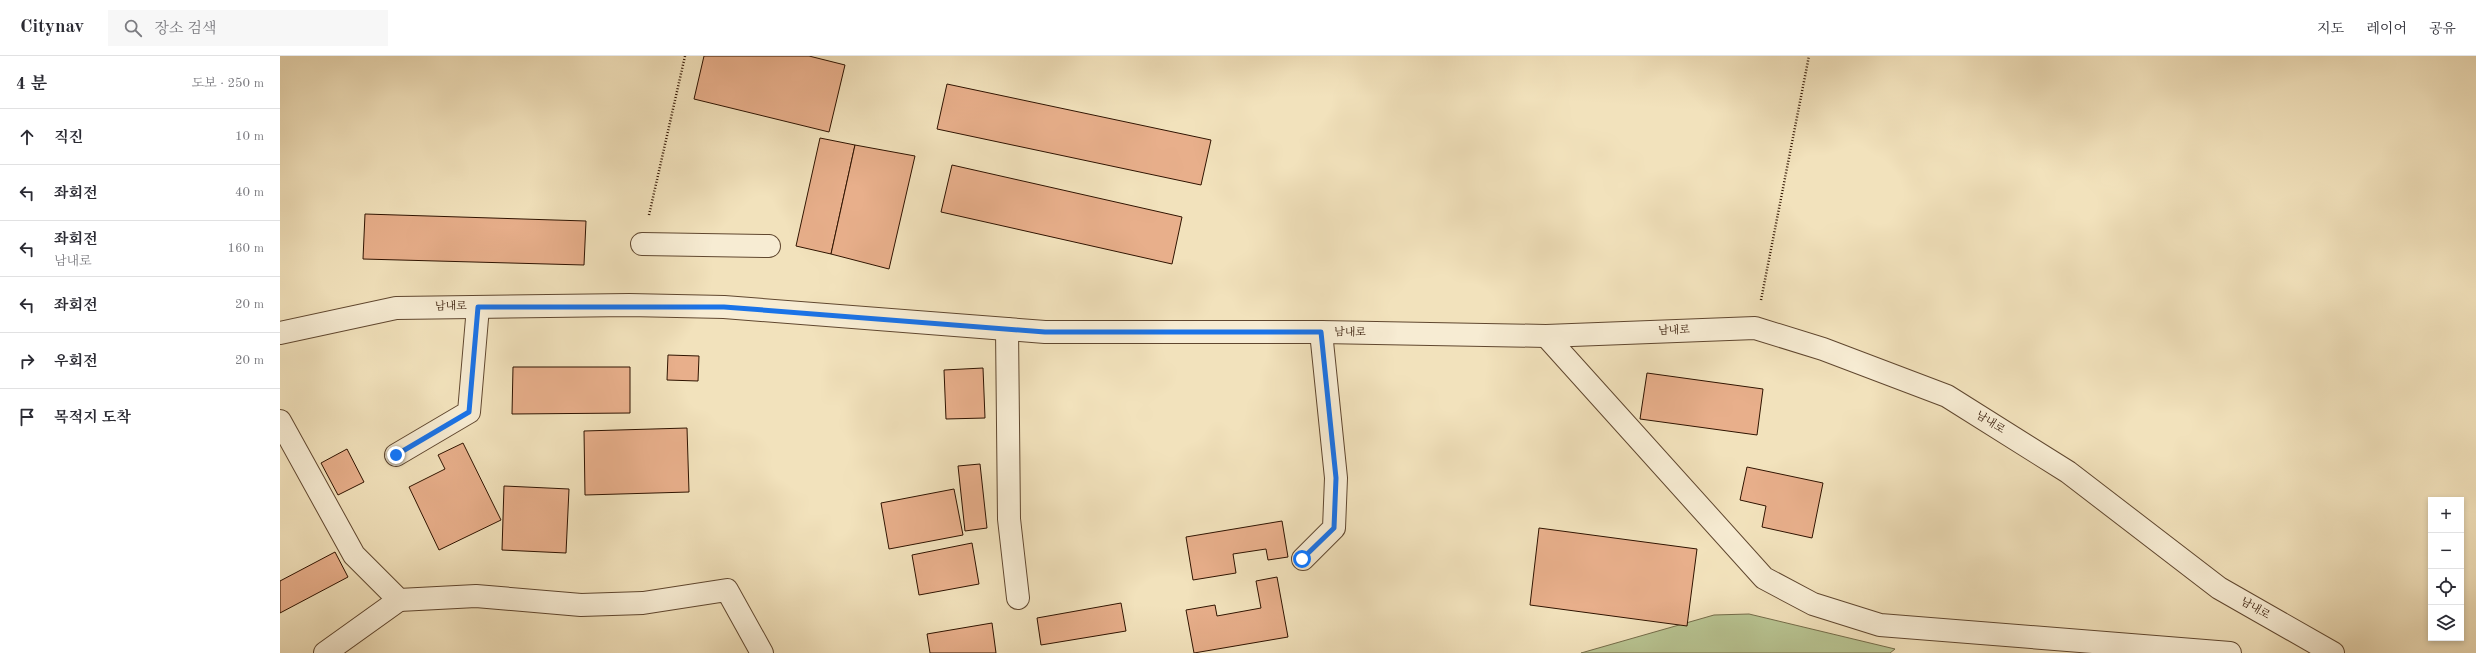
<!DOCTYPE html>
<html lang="ko">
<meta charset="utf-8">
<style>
body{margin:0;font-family:"Old Standard TT","Noto Serif KR",serif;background:#f7f7f7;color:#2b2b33}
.controls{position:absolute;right:12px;bottom:12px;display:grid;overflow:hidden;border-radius:0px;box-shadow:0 2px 6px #0003}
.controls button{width:36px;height:36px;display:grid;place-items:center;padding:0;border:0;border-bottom:1px solid #e1e1e2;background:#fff;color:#2b2b33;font:20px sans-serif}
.stop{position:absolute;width:12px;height:12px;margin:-9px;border:3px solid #1a73e8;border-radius:50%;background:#fff}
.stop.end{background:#1a73e8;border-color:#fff;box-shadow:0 1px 4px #0008}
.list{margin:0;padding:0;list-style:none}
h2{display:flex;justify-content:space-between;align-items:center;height:52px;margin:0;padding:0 16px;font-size:17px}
h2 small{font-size:13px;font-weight:400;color:#7c7c81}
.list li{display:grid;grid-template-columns:26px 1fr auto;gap:12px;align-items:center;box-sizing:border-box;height:56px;padding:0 16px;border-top:1px solid #e1e1e2}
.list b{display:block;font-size:15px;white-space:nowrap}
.list p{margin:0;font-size:13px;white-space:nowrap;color:#7c7c81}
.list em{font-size:13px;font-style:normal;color:#7c7c81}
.icon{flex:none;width:22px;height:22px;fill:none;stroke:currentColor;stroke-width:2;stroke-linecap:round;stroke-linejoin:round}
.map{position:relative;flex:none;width:2196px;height:597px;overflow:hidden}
header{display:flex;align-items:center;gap:24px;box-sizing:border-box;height:56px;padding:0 20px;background:#fff;border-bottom:1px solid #e1e1e2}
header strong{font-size:19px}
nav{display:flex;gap:22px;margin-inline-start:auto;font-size:14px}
.search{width:280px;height:36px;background:#f7f7f7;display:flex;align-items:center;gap:10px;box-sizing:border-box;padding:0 14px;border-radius:0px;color:#7c7c81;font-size:15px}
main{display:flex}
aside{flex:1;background:#fff}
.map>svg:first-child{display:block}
.green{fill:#b8c492;stroke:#746c49}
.building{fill:#e8af8b;stroke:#2f1300}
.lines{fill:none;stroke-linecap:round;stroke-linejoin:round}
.minor-casing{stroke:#60472f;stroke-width:24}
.path{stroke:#2f1300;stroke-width:2.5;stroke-dasharray:1 2;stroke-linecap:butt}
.minor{stroke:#f7ecd3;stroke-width:22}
.route{stroke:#1a73e8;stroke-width:5}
.labels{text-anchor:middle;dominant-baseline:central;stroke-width:4;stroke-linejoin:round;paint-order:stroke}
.street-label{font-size:11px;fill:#2f1300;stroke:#f7ecd3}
</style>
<header>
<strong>Citynav</strong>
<div class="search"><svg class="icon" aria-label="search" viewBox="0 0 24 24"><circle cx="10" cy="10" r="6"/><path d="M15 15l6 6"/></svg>장소 검색</div>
<nav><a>지도</a><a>레이어</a><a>공유</a></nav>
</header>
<main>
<aside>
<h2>4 분<small>도보 · 250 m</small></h2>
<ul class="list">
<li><svg class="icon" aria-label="ahead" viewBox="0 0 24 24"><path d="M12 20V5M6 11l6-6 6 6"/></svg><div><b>직진</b></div><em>10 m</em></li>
<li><svg class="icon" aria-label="left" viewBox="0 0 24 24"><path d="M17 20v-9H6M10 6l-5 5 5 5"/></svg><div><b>좌회전</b></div><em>40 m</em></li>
<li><svg class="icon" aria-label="left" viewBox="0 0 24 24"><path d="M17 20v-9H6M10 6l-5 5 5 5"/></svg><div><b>좌회전</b><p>남내로</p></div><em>160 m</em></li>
<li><svg class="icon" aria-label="left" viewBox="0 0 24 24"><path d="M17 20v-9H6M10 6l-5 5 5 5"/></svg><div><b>좌회전</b></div><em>20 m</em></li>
<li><svg class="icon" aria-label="right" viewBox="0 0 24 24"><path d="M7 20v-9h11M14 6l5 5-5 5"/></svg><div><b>우회전</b></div><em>20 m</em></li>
<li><svg class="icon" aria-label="arrive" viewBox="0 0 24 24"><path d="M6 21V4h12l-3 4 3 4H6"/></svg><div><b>목적지 도착</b></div></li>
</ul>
</aside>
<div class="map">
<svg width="2196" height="597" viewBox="0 0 2196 597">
<rect width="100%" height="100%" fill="#f2e2bc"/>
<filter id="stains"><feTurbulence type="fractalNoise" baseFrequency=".005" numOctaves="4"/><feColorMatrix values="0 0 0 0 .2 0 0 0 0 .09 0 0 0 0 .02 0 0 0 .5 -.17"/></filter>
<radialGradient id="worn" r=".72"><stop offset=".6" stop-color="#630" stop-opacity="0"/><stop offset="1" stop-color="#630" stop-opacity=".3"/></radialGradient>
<path class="green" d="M 1469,558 L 1615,593 L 1610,597 L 1301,597 L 1434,559 Z"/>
<g class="building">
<path d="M 424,0 L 529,0 L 565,9 L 549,76 L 414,43 Z"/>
<path d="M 667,28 L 931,84 L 921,129 L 657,73 Z"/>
<path d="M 540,82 L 575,89 L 551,198 L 516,190 Z"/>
<path d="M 575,89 L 635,100 L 609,213 L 551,198 Z"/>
<path d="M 672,109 L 902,161 L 892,208 L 661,156 Z"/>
<path d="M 85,158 L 306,165 L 304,209 L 83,203 Z"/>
<path d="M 388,299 L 419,300 L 418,325 L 387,324 Z"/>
<path d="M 233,311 L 350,311 L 350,357 L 232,358 Z"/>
<path d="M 703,312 L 705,362 L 666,363 L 664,314 Z"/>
<path d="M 1367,317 L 1483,333 L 1477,379 L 1360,363 Z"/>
<path d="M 407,372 L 409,436 L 305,439 L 304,375 Z"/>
<path d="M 183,387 L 221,464 L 159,494 L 129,431 L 165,413 L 158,399 Z"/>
<path d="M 67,393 L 84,426 L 58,439 L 41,407 Z"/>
<path d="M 700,408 L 707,472 L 685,475 L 678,410 Z"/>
<path d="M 1467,411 L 1543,427 L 1532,482 L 1482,471 L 1486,450 L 1460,444 Z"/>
<path d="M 224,430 L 289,433 L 286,497 L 222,494 Z"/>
<path d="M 674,433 L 683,479 L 609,493 L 601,447 Z"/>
<path d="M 1002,465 L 1008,501 L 988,504 L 986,493 L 953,498 L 956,517 L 913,524 L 906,481 Z"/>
<path d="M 1259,472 L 1417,493 L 1407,570 L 1250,549 Z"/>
<path d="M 692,487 L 699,528 L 639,539 L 632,499 Z"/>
<path d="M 55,496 L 68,521 L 0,557 L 0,525 Z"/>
<path d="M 997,521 L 1008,581 L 914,597 L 906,554 L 935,549 L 937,560 L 981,552 L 976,525 Z"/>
<path d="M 841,547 L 846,575 L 761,589 L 757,562 Z"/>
<path d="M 712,567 L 716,597 L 650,597 L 647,578 Z"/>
</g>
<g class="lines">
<defs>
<g id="minor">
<path d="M 362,188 L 489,190"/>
<path d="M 727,273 L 729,463 L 738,542"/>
<path d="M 0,277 L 116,252 L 349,249 L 444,251 L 765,276 L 1041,276 L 1266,280 L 1475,272 L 1543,293 L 1667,340 L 1788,416 L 1939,532 L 2053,597"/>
<path d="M 1266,280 L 1484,522 L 1533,548 L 1600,569 L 1950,597"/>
<path d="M 0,365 L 74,499 L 119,544 L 196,540 L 301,549 L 363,547 L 447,534 L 482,597"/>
<path d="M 116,399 L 189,356 L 198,251"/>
<path d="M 1023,503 L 1054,472 L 1056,422 L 1041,276"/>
<path d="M 45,597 L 119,544"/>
</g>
</defs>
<use href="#minor" class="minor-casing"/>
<g class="path">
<path d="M 369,159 L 405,0"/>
<path d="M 1481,244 L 1529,0"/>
</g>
<use href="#minor" class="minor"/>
</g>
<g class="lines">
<path class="route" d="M 116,399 L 189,356 L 198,251 L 444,251 L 765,276 L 1041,276 L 1056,422 L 1054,472 L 1022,503"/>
</g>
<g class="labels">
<g class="street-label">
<text transform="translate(171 251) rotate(-1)">남내로</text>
<text transform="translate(1394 275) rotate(-2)">남내로</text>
<text transform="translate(1070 277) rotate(1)">남내로</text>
<text transform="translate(1710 367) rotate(32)">남내로</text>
<text transform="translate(1975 553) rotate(30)">남내로</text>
</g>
</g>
<rect width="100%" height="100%" filter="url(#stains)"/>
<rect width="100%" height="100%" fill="url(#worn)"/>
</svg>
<div class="controls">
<button>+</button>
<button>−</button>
<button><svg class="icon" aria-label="locate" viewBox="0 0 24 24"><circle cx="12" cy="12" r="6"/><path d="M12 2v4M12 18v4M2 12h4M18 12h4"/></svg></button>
<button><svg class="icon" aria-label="layers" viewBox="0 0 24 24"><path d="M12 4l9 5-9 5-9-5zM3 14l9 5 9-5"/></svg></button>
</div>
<div class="stop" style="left:1022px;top:503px"></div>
<div class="stop end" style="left:116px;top:399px"></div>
</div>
</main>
